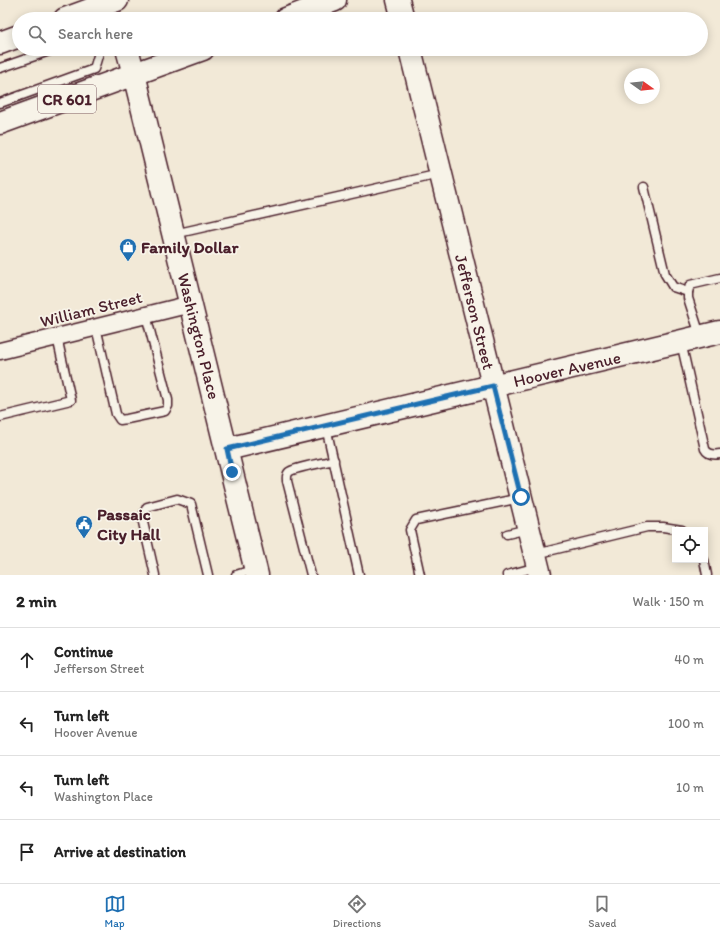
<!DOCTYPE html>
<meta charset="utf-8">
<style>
body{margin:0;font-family:Itim,sans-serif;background:#f6f6f6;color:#222}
.controls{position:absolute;right:12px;bottom:12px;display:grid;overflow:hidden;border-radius:0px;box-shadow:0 2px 10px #0003}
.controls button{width:36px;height:36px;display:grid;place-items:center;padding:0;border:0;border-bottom:1px solid #e0e0e0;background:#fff;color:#222;font:20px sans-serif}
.compass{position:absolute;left:624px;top:68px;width:36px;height:36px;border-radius:50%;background:#fff;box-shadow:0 2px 10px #0003;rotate:105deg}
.stop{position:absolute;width:12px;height:12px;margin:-9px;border:3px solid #1f6fb2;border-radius:50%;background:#fff}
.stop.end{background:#1f6fb2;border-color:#fff;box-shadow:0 1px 4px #0008}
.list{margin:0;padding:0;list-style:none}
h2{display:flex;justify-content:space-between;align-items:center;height:52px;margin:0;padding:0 16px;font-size:17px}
h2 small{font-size:13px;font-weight:400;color:#767676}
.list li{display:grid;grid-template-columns:26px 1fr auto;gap:12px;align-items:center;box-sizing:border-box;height:64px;padding:0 16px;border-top:1px solid #e0e0e0}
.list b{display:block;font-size:15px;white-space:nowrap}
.list p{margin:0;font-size:13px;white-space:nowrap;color:#767676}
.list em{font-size:13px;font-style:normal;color:#767676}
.icon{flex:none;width:22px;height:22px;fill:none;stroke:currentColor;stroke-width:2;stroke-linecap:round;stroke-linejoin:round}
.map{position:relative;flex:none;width:720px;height:575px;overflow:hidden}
.search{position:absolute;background:#fff;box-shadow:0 2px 10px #0003;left:12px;right:12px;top:12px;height:44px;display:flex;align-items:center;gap:10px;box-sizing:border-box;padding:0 14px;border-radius:22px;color:#767676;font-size:15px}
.sheet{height:308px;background:#fff}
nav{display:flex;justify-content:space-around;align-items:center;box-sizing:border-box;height:56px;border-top:1px solid #e0e0e0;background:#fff;font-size:11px;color:#767676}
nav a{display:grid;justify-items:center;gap:2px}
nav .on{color:#1f6fb2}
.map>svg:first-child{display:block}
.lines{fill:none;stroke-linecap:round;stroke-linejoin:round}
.lane-casing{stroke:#4a1f2b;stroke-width:11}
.street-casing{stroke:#4a1f2b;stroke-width:19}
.secondary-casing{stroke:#4a1f2b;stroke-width:25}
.primary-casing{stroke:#4a1f2b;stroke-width:25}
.lane{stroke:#f7f3e8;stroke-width:8}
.street{stroke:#f7f3e8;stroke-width:16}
.secondary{stroke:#f7f3e8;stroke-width:22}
.primary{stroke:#f7f3e8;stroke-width:22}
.route{stroke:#1f6fb2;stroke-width:5}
.labels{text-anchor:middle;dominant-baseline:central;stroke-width:3.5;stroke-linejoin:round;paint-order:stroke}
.shield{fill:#f7f3e8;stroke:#7e5f64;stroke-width:1}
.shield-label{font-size:16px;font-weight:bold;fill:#4a1f2b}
.poi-label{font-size:17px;font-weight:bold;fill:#4a1f2b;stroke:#f7f3e8;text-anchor:start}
.street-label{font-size:17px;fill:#4a1f2b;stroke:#f7f3e8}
</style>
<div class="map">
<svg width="720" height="575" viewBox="0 0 720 575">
<rect width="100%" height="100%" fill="#f2e9d7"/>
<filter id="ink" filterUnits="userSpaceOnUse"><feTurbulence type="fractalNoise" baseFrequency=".025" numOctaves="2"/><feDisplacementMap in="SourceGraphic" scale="8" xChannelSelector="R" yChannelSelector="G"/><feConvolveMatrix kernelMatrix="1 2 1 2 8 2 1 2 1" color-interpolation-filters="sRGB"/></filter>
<g filter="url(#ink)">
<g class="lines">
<defs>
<g id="lane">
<path d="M 0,68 L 55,49"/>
<path d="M 0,103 L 94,69 L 100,49"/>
<path d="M 644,187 L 665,274 L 673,287 L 688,292"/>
<path d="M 174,234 L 440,174"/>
<path d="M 96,327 L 116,414 L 120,420 L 127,419 L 165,411 L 168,406 L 168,400 L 146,315"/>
<path d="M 700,335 L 688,298 L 688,292 L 690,285 L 720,278"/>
<path d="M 681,342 L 705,449 C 708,455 714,455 720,454"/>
<path d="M 0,417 L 71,400 L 57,337"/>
<path d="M 326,427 L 359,575"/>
<path d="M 507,534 L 528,529"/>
<path d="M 536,554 L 647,527 L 663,527 L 682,530"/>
<path d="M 704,560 L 707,575"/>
<path d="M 155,575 L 142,518 L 147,507 L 177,499 L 191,504 L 208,575"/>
<path d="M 236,575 L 255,569"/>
<path d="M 311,575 L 287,481 C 287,478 286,475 289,472 C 295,467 324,463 334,460"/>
<path d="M 420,575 L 410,530 L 416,520 L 520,498"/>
<path d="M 507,575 L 537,567"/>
</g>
<path id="street" d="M 0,351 L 191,304"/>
<g id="secondary">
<path d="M 398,0 L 403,19"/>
<path d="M 410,49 L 540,575"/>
<path d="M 134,74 L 257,575"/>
<path d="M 227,449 L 720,332"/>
</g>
<g id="primary">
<path d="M 65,19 L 117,0"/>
<path d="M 286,19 L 335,0"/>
<path d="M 0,43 L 19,36"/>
<path d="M 127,49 L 134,74"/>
<path d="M 0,123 L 203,49"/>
</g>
</defs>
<use href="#lane" class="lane-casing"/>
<use href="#street" class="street-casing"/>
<use href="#secondary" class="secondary-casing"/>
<use href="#primary" class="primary-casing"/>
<use href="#lane" class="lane"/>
<use href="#street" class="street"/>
<use href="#secondary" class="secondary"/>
<use href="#primary" class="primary"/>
</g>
</g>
<g class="lines" filter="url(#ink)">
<path class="route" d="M 232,472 L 227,449 L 493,386 L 521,497"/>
</g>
<defs>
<symbol id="shop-pin" viewBox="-11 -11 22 30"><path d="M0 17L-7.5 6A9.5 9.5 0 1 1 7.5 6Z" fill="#1f6fb2" stroke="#f7f3e8"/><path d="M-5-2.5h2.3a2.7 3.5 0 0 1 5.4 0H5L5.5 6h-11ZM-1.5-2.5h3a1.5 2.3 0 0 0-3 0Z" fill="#fff"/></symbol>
<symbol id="civic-pin" viewBox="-11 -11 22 30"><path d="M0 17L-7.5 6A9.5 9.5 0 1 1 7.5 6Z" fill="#1f6fb2" stroke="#f7f3e8"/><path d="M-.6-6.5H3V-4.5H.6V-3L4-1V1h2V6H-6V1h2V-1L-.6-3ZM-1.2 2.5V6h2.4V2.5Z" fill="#fff"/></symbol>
</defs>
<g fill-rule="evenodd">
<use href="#shop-pin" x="118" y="237" width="20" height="27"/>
<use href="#civic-pin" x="74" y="514" width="20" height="27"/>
</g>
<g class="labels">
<rect class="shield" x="38" y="85" width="58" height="28" rx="3"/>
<g class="shield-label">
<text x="67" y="99">CR 601</text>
</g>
<g class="poi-label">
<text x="141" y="247">Family Dollar</text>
<text x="97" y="514">Passaic<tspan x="97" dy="20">City Hall</tspan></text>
</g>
<g class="street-label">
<text transform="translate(91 309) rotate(-14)">William Street</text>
<text transform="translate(475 312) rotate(76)">Jefferson Street</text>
<text transform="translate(199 336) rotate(76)">Washington Place</text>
<text transform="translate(567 369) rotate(-13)">Hoover Avenue</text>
</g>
</g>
</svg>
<div class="controls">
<button><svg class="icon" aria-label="locate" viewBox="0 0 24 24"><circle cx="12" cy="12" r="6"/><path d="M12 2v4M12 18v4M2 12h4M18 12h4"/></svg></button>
</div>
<svg class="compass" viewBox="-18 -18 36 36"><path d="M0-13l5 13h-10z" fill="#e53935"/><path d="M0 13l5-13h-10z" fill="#767676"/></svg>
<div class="stop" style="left:521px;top:497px"></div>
<div class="stop end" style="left:232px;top:472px"></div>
<div class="search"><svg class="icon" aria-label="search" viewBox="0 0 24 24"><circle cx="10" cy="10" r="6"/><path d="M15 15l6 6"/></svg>Search here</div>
</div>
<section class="sheet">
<h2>2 min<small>Walk · 150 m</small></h2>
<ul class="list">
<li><svg class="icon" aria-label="ahead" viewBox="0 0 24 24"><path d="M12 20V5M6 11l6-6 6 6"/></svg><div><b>Continue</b><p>Jefferson Street</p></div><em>40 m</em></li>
<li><svg class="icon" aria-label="left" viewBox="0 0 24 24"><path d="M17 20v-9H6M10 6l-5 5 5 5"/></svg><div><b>Turn left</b><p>Hoover Avenue</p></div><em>100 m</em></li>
<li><svg class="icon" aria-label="left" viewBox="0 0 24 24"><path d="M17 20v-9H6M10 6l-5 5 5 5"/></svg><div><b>Turn left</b><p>Washington Place</p></div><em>10 m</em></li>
<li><svg class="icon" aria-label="arrive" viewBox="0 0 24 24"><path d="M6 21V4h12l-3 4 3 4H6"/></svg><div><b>Arrive at destination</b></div></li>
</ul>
</section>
<nav>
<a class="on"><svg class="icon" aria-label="map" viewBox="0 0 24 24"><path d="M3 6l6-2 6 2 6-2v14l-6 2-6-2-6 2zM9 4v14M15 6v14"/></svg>Map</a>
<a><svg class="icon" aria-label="directions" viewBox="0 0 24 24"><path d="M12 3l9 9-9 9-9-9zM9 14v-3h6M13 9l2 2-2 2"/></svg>Directions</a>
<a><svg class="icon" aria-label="saved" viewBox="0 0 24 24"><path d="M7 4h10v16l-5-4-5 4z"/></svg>Saved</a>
</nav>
